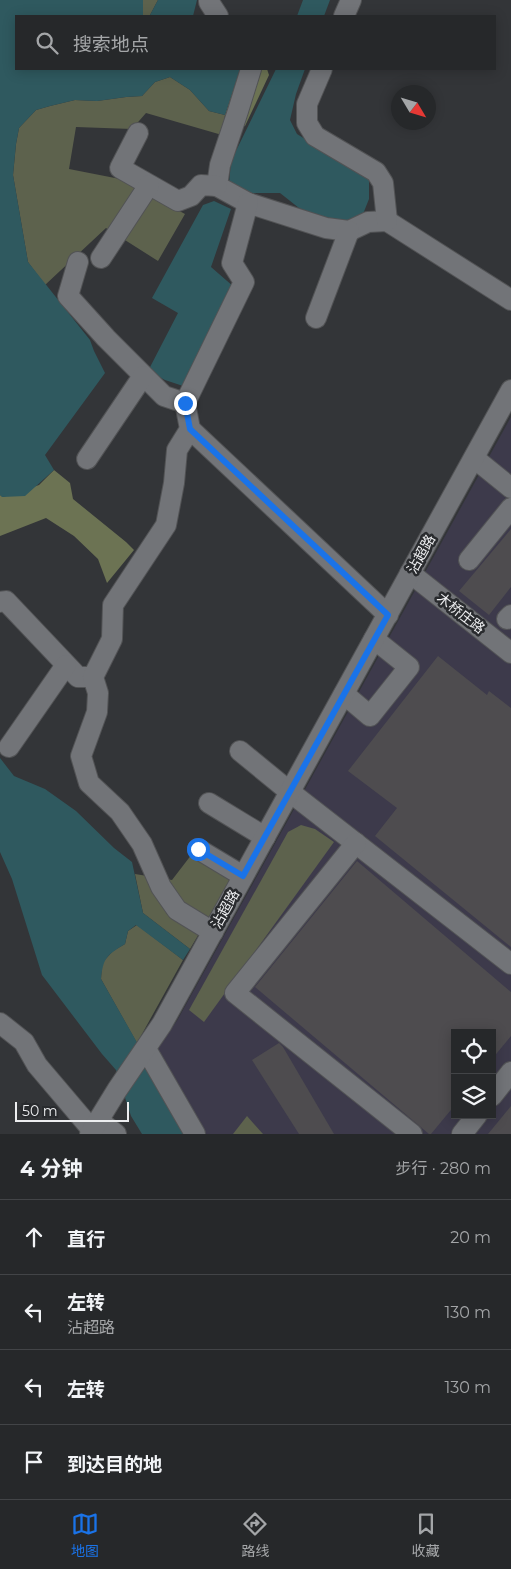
<!DOCTYPE html>
<html lang="zh">
<meta charset="utf-8">
<style>
body{margin:0;font-family:Montserrat,"Noto Sans SC",sans-serif;background:#323436;color:#f1f3f6}
.controls{position:absolute;right:15px;bottom:15px;display:grid;overflow:hidden;border-radius:0px;box-shadow:0 2px 12px #0003}
.controls button{width:45px;height:45px;display:grid;place-items:center;padding:0;border:0;border-bottom:1px solid #424447;background:#26282a;color:#f1f3f6;font:25px sans-serif}
.compass{position:absolute;left:391px;top:85px;width:45px;height:45px;border-radius:50%;background:#26282a;box-shadow:0 2px 12px #0003;rotate:128deg}
.scale{position:absolute;left:15px;bottom:12px;width:114px;box-sizing:border-box;padding-left:5px;border:2px solid #edeef0;border-top:0;font-size:14px;line-height:18px;white-space:nowrap;color:#edeef0;-webkit-text-stroke:4px #292b2e;paint-order:stroke}
.stop{position:absolute;width:15px;height:15px;margin:-11px;border:4px solid #1a73e8;border-radius:50%;background:#fff}
.stop.end{background:#1a73e8;border-color:#fff;box-shadow:0 1px 5px #0008}
.list{margin:0;padding:0;list-style:none}
h2{display:flex;justify-content:space-between;align-items:center;height:65px;margin:0;padding:0 20px;font-size:21px}
h2 small{font-size:16px;font-weight:400;color:#a4a6a8}
.list li{display:grid;grid-template-columns:32px 1fr auto;gap:15px;align-items:center;box-sizing:border-box;height:75px;padding:0 20px;border-top:1px solid #424447}
.list b{display:block;font-size:19px;white-space:nowrap}
.list p{margin:0;font-size:16px;white-space:nowrap;color:#a4a6a8}
.list em{font-size:16px;font-style:normal;color:#a4a6a8}
.icon{flex:none;width:28px;height:28px;fill:none;stroke:currentColor;stroke-width:2;stroke-linecap:round;stroke-linejoin:round}
.map{position:relative;flex:none;width:511px;height:1134px;overflow:hidden}
.search{position:absolute;background:#26282a;box-shadow:0 2px 12px #0003;left:15px;right:15px;top:15px;height:55px;display:flex;align-items:center;gap:12px;box-sizing:border-box;padding:0 18px;border-radius:0px;color:#a4a6a8;font-size:19px}
.sheet{height:365px;background:#26282a}
nav{display:flex;justify-content:space-around;align-items:center;box-sizing:border-box;height:70px;border-top:1px solid #424447;background:#26282a;font-size:14px;color:#a4a6a8}
nav a{display:grid;justify-items:center;gap:2px}
nav .on{color:#1a73e8}
.map>svg:first-child{display:block}
.industrial{fill:#3d3a4b;fill-rule:evenodd}
.green{fill:#5d624d}
.forest{fill:#6c7353}
.water{fill:#2f595f}
.building{fill:#4e4c4f}
.lines{fill:none;stroke-linecap:round;stroke-linejoin:round}
.minor-casing{stroke:#525355;stroke-width:22}
.minor{stroke:#727478;stroke-width:20}
.route{stroke:#1a73e8;stroke-width:6}
.labels{text-anchor:middle;dominant-baseline:central;stroke-width:5;stroke-linejoin:round;paint-order:stroke}
.street-label{font-size:14px;fill:#edeef0;stroke:#292b2e}
</style>
<div class="map">
<svg width="511" height="1134" viewBox="0 0 511 1134">
<rect width="100%" height="100%" fill="#333538"/>
<path class="industrial" d="M 511,417 L 511,1134 L 178,1134 L 143,1071 L 178,1019 ZM 455,1033 L 492,1033 L 492,1115 L 455,1115 Z"/>
<g class="green">
<path d="M 143,0 L 158,0 L 150,15 L 143,16 Z"/>
<path d="M 170,77 L 190,90 L 209,111 L 225,115 L 222,135 L 146,113 L 132,129 L 76,127 L 69,169 L 120,179 L 185,214 L 158,261 L 106,228 L 45,285 L 28,262 L 13,175 L 16,144 L 19,128 L 36,110 L 50,106 L 75,100 L 97,101 L 126,97 L 142,96 L 155,82 Z"/>
<path d="M 301,825 L 315,829 L 334,842 L 204,1022 L 189,1010 L 288,832 Z"/>
<path d="M 192,854 L 231,879 L 190,949 L 143,913 L 135,874 L 172,880 Z"/>
<path d="M 137,925 L 183,960 L 137,1043 L 101,979 L 102,963 L 113,951 L 125,944 L 128,931 Z"/>
<path d="M 247,1116 L 263,1134 L 233,1134 Z"/>
</g>
<g class="forest">
<path d="M 240,69 L 267,69 L 269,75 L 245,126 L 225,115 Z"/>
<path d="M 54,470 L 70,483 L 73,499 L 126,542 L 134,550 L 107,583 L 98,559 L 74,536 L 46,518 L 0,536 L 0,495 L 3,497 L 39,485 Z"/>
</g>
<g class="water">
<path d="M 0,0 L 143,0 L 143,16 L 16,16 L 16,69 L 240,69 L 225,115 L 209,111 L 190,90 L 170,77 L 155,82 L 142,96 L 126,97 L 97,101 L 75,100 L 50,106 L 36,110 L 19,128 L 16,144 L 13,175 L 28,262 L 90,340 L 94,351 L 105,373 L 45,455 L 54,470 L 25,496 L 2,497 L 0,495 Z"/>
<path d="M 158,0 L 197,0 L 193,16 L 145,16 L 150,15 Z"/>
<path d="M 303,0 L 330,0 L 324,16 L 297,16 Z"/>
<path d="M 276,69 L 305,69 L 296,94 L 290,120 L 297,134 L 321,149 L 361,169 L 369,180 L 369,199 L 363,214 L 347,221 L 323,217 L 299,208 L 280,193 L 248,193 L 229,184 L 231,161 Z"/>
<path d="M 214,201 L 231,209 L 211,267 L 234,287 L 183,386 L 165,380 L 148,371 L 178,313 L 152,298 L 203,205 Z"/>
<path d="M 0,758 L 14,776 L 45,789 L 76,811 L 114,848 L 132,862 L 143,913 L 190,949 L 183,960 L 136,925 L 128,931 L 125,944 C 107,955 103,958 101,979 L 189,1134 L 142,1134 L 131,1116 L 116,1070 L 102,1054 L 42,975 L 12,879 L 0,852 Z"/>
</g>
<g class="building">
<path d="M 511,529 L 511,587 L 489,615 L 459,591 Z"/>
<path d="M 438,656 L 487,695 L 489,691 L 511,708 L 511,947 L 375,836 L 397,808 L 348,771 Z"/>
<path d="M 357,861 L 511,992 L 511,1036 L 492,1059 L 492,1033 L 455,1033 L 455,1105 L 431,1134 L 429,1134 L 255,987 Z"/>
<path d="M 279,1043 L 283,1047 L 334,1134 L 299,1134 L 252,1060 Z"/>
<path d="M 511,1106 L 511,1134 L 488,1134 Z"/>
</g>
<g class="lines">
<defs>
<g id="minor">
<path d="M 209,0 L 209,2 L 218,16"/>
<path d="M 344,16 L 351,0"/>
<path d="M 251,69 L 238,111 L 220,165 L 217,186 L 248,203 L 326,228 L 349,231 L 368,222 L 387,221 L 511,300"/>
<path d="M 322,69 L 307,104 L 307,123 L 315,136 L 376,172 L 383,183 L 387,221"/>
<path d="M 138,133 L 120,168 L 178,201 L 191,196 L 201,185 L 217,186"/>
<path d="M 101,258 L 149,185"/>
<path d="M 78,262 L 68,296 L 106,338 L 164,396 L 185,403"/>
<path d="M 316,318 L 349,231"/>
<path d="M 190,429 L 388,615"/>
<path d="M 474,458 L 511,488"/>
<path d="M 87,459 L 143,376"/>
<path d="M 469,560 L 511,508"/>
<path d="M 410,573 L 511,653"/>
<path d="M 0,602 L 6,601 L 78,677 L 93,677"/>
<path d="M 507,619 L 511,615"/>
<path d="M 344,694 L 370,716 L 409,667 L 374,639"/>
<path d="M 9,747 L 66,665"/>
<path d="M 240,751 L 290,792 L 511,964"/>
<path d="M 209,803 L 265,837"/>
<path d="M 356,843 L 235,993 L 412,1134"/>
<path d="M 198,849 L 243,876"/>
<path d="M 213,932 L 177,910 L 161,887 L 142,844 L 120,812 L 89,783 L 81,756 L 97,712 L 98,693 L 93,677 L 112,639 L 113,605 L 166,525 L 174,483 L 177,450 L 190,429 L 185,403 L 244,282 L 232,263 L 248,203"/>
<path d="M 0,1023 L 24,1042 L 37,1065 L 93,1131"/>
<path d="M 146,1049 L 195,1134"/>
<path d="M 492,1096 L 511,1072"/>
<path d="M 99,1121 L 116,1134"/>
<path d="M 90,1134 L 117,1090 L 162,1024 L 511,390"/>
<path d="M 462,1134 L 477,1115"/>
</g>
</defs>
<use href="#minor" class="minor-casing"/>
<use href="#minor" class="minor"/>
</g>
<g class="lines">
<path class="route" d="M 185,403 L 190,429 L 388,615 L 243,876 L 198,849"/>
</g>
<g class="labels">
<g class="street-label">
<text transform="translate(421 554) rotate(-61)">沾超路</text>
<text transform="translate(461 613) rotate(38)">木桥庄路</text>
<text transform="translate(225 909) rotate(-61)">沾超路</text>
</g>
</g>
</svg>
<div class="controls">
<button><svg class="icon" aria-label="locate" viewBox="0 0 24 24"><circle cx="12" cy="12" r="6"/><path d="M12 2v4M12 18v4M2 12h4M18 12h4"/></svg></button>
<button><svg class="icon" aria-label="layers" viewBox="0 0 24 24"><path d="M12 4l9 5-9 5-9-5zM3 14l9 5 9-5"/></svg></button>
</div>
<svg class="compass" viewBox="-18 -18 36 36"><path d="M0-13l5 13h-10z" fill="#e53935"/><path d="M0 13l5-13h-10z" fill="#a4a6a8"/></svg>
<div class="scale">50 m</div>
<div class="stop" style="left:198px;top:849px"></div>
<div class="stop end" style="left:185px;top:403px"></div>
<div class="search"><svg class="icon" aria-label="search" viewBox="0 0 24 24"><circle cx="10" cy="10" r="6"/><path d="M15 15l6 6"/></svg>搜索地点</div>
</div>
<section class="sheet">
<h2>4 分钟<small>步行 · 280 m</small></h2>
<ul class="list">
<li><svg class="icon" aria-label="ahead" viewBox="0 0 24 24"><path d="M12 20V5M6 11l6-6 6 6"/></svg><div><b>直行</b></div><em>20 m</em></li>
<li><svg class="icon" aria-label="left" viewBox="0 0 24 24"><path d="M17 20v-9H6M10 6l-5 5 5 5"/></svg><div><b>左转</b><p>沾超路</p></div><em>130 m</em></li>
<li><svg class="icon" aria-label="left" viewBox="0 0 24 24"><path d="M17 20v-9H6M10 6l-5 5 5 5"/></svg><div><b>左转</b></div><em>130 m</em></li>
<li><svg class="icon" aria-label="arrive" viewBox="0 0 24 24"><path d="M6 21V4h12l-3 4 3 4H6"/></svg><div><b>到达目的地</b></div></li>
</ul>
</section>
<nav>
<a class="on"><svg class="icon" aria-label="map" viewBox="0 0 24 24"><path d="M3 6l6-2 6 2 6-2v14l-6 2-6-2-6 2zM9 4v14M15 6v14"/></svg>地图</a>
<a><svg class="icon" aria-label="directions" viewBox="0 0 24 24"><path d="M12 3l9 9-9 9-9-9zM9 14v-3h6M13 9l2 2-2 2"/></svg>路线</a>
<a><svg class="icon" aria-label="saved" viewBox="0 0 24 24"><path d="M7 4h10v16l-5-4-5 4z"/></svg>收藏</a>
</nav>
